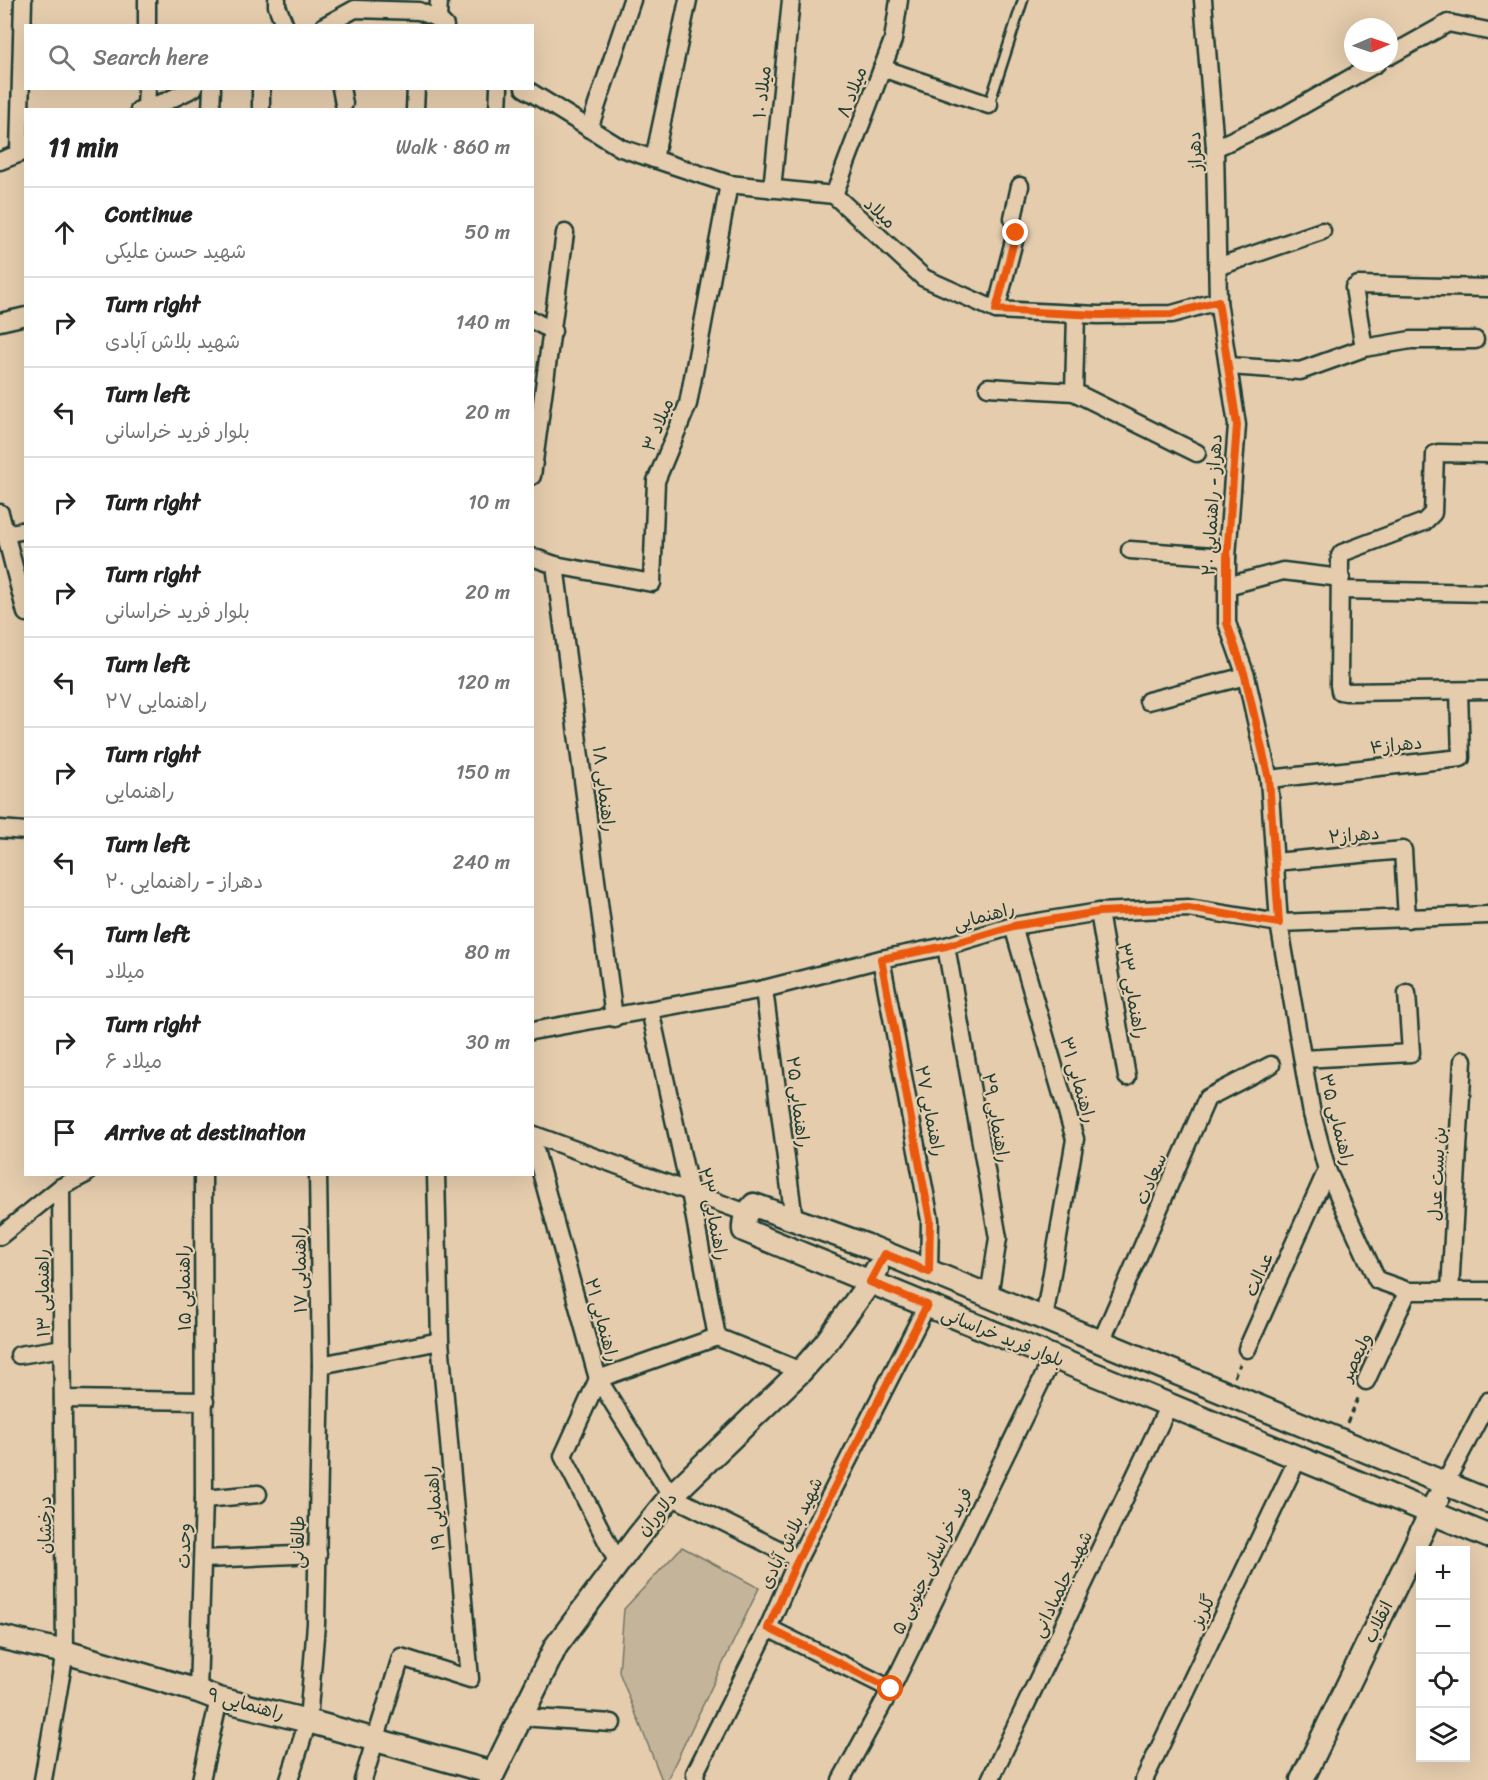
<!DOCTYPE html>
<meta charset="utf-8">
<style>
body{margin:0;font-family:Sriracha,"Playpen Sans Arabic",sans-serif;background:#f6f6f6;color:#222}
.controls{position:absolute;right:18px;bottom:18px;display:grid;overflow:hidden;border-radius:0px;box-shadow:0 6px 24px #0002}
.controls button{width:54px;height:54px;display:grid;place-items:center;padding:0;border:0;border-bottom:2px solid #e0e0e0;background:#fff;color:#222;font:30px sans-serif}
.compass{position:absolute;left:1344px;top:18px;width:54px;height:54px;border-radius:50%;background:#fff;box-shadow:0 6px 24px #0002;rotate:88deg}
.stop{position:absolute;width:18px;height:18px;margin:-14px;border:4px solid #ea580c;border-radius:50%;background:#fff}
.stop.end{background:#ea580c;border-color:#fff;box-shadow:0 2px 6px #0008}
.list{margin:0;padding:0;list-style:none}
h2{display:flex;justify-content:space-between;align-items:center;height:78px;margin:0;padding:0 24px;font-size:26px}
h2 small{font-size:20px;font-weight:400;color:#767676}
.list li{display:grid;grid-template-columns:39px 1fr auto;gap:18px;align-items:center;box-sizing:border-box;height:90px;padding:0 24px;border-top:2px solid #e0e0e0}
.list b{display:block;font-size:22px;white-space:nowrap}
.list p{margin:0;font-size:20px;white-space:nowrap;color:#767676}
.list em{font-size:20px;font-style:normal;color:#767676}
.icon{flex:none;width:33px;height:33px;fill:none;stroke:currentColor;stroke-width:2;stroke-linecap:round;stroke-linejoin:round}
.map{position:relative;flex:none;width:1488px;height:1780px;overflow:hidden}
.search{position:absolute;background:#fff;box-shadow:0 6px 24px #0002;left:24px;top:24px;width:510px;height:66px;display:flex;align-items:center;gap:15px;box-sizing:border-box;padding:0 21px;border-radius:0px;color:#767676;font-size:22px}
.panel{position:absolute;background:#fff;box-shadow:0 6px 24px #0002;left:24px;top:108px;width:510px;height:1068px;border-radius:0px}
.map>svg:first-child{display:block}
.green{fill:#c4b49a;stroke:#727867;stroke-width:1.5}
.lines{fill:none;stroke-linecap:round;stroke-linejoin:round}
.lane-casing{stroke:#1f3d34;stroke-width:13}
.street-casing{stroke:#1f3d34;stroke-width:21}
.secondary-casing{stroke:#1f3d34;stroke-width:27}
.path{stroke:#1f3d34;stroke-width:3;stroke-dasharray:6 4.5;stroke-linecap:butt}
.lane{stroke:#e5ccad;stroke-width:8}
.street{stroke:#e5ccad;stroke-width:16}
.secondary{stroke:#e5ccad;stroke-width:22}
.route{stroke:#ea580c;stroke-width:8}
.labels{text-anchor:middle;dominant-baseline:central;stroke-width:4.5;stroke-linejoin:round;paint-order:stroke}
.street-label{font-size:18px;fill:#1f3d34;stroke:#e5ccad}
</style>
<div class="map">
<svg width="1488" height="1780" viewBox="0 0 1488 1780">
<rect width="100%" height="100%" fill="#e5ccad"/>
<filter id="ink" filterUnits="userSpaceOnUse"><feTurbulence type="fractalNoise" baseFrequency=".0167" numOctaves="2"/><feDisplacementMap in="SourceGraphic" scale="12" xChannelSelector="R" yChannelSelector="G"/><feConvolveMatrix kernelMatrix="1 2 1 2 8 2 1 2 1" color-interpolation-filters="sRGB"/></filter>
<g filter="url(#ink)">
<path class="green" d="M 682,1547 L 759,1588 L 667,1780 L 662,1780 L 619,1672 L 624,1609 Z"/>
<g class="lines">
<defs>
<path id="lane" d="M 989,105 L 1023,0"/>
<g id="street">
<path d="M 277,0 L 277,6 L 285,26"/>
<path d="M 1203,0 L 1215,148 L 1218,301 L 1237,425 L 1227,557 L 1227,623 L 1246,676 L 1269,779 L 1279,923 L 1312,1114 L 1327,1170 L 1377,1280 L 1408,1291 L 1488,1291"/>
<path d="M 438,19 L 439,0"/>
<path d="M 147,26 L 147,0"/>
<path d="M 324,26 L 355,9 L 419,11 L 438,19 L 445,26"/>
<path d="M 1389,56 L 1448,23 L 1488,31"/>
<path d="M 882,68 L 989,105"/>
<path d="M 261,88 L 261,110"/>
<path d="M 341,88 L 344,104"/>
<path d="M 524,88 L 621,148 L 729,184 L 834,195 L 924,278 L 996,310 L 1098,315 L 1172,314 L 1218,301"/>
<path d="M 146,107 L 147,88"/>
<path d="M 139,110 L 167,101 L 194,88"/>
<path d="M 211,110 L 212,88"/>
<path d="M 415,110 L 416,88"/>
<path d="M 498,110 L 499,88"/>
<path d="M 589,129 L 632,0"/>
<path d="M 1215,148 L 1282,117 L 1377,63"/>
<path d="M 19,153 L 23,0"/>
<path d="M 654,159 L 688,0"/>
<path d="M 0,161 L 26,151"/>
<path d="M 772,189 L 791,0"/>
<path d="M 834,195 L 893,40 L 899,0"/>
<path d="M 1217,267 L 1322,231"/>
<path d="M 996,310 L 1016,233 L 1013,218 L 1020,186"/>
<path d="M 532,320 L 553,331"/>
<path d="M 0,322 L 26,316"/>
<path d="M 1364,348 L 1411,340 L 1475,340"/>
<path d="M 1229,366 L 1300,371 L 1364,348 L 1354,288 L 1358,285 L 1488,288"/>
<path d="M 988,387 L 1074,392 L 1197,453"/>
<path d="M 1074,392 L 1076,314"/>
<path d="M 1488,454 L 1438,453 L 1435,454 L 1433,513 L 1424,522 L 1342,553 L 1340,556 L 1339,685 L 1340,691 L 1346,692 L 1488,690"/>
<path d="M 532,476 L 565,233"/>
<path d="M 0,513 L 26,613"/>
<path d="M 5,534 L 26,530"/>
<path d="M 1130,550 L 1227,557"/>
<path d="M 532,557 L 555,565 L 652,583 L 656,481 L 688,404 L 729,184"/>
<path d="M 555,565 L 614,1018"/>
<path d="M 1227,586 L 1283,571 L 1341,578"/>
<path d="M 1341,590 L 1488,593"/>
<path d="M 1148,701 L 1246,676"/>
<path d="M 1269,779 L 1461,758 L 1459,691"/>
<path d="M 0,829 L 26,831"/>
<path d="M 1275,862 L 1403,850 L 1407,919"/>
<path d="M 1099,912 L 1127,1077"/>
<path d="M 1013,926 L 1075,1139 L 1044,1319"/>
<path d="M 946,946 L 998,1238 L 989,1296"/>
<path d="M 881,959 L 930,1220 L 929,1272"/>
<path d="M 764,989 L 794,1220"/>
<path d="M 650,1010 L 690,1192 L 717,1337"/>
<path d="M 532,1031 L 764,989 L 881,959 L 946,946 L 1013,926 L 1099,912 L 1188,908 L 1279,923 L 1488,915"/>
<path d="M 1303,1059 L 1411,1053 L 1407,993"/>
<path d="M 532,1134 L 747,1213"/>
<path d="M 532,1139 L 598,1379 L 671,1496 L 798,1559"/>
<path d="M 0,1236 L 61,1187 L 86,1174"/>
<path d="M 1450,1291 L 1463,1060"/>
<path d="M 717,1337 L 801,1371"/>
<path d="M 1101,1342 L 1207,1098 L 1271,1065"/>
<path d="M 1247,1349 L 1327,1170"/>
<path d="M 19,1355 L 63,1348"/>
<path d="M 321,1365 L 440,1341"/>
<path d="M 1366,1381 L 1408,1291"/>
<path d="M 63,1399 L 205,1401"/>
<path d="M 1445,1483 L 1488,1401"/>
<path d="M 204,1499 L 258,1494"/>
<path d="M 204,1559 L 318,1554"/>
<path d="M 618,1563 L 563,1456 L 598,1379 L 717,1337"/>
<path d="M 768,1628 L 891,1689"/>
<path d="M 198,1691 L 204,1499 L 203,1174"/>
<path d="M 520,1717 L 612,1723"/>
<path d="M 43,1780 L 65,1652 L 61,1187"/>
<path d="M 201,1780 L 219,1699"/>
<path d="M 289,1780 L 308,1721 L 316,1624 L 321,1365 L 318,1174"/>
<path d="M 363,1780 L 401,1657 L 470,1679 L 440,1341 L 436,1174"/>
<path d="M 696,1780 L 695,1773 L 768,1628 L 798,1559 L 927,1305"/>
<path d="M 841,1780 L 891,1689 L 1053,1357"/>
<path d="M 990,1780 L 1169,1405"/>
<path d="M 1144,1780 L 1298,1458"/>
</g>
<g id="secondary">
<path d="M 1488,1501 L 865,1245 L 754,1205 C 747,1212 743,1219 744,1230 L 1488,1536"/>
<path d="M 0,1637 L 65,1652 L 198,1691 L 219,1699 L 308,1721 L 493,1773"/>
<path d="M 490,1780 L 556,1646 L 637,1538 L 671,1496 L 801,1371 L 825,1344 L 870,1282 L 877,1269"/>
<path d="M 1302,1780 L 1437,1500"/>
</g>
</defs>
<use href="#lane" class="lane-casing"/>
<use href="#street" class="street-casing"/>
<use href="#secondary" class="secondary-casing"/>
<g class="path">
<path d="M 1234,1377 L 1240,1364"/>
<path d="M 1347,1423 L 1359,1396"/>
</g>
<use href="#lane" class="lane"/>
<use href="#street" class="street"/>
<use href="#secondary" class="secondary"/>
</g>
</g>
<g class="lines" filter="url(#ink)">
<path class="route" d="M 891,1689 L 768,1628 L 798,1559 L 927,1305 L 870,1282 L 885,1254 L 929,1272 L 930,1220 L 881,959 L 946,946 L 1013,926 L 1099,912 L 1188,908 L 1279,923 L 1269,779 L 1245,676 L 1227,623 L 1227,557 L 1237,425 L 1218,301 L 1172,314 L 1098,315 L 996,310 L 1016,233"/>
</g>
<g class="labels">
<g class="street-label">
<text transform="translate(762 92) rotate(-84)">میلاد ۱۰</text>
<text transform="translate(852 92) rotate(-69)">میلاد ۸</text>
<text transform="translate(1195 151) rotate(-93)">دهراز</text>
<text transform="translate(880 213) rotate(43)">میلاد</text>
<text transform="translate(658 425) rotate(-68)">میلاد ۳</text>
<text transform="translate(1212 505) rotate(-87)">دهراز - راهنمایی ۲۰</text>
<text transform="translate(1396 745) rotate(-6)">دهراز۴</text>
<text transform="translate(604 789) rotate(83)">راهنمایی ۱۸</text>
<text transform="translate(1354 835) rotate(-5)">دهراز۲</text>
<text transform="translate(984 916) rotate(-15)">راهنمایی</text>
<text transform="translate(1132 991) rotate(80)">راهنمایی ۳۳</text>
<text transform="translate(1078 1080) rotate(74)">راهنمایی ۳۱</text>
<text transform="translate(798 1102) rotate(83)">راهنمایی ۲۵</text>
<text transform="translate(930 1111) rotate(79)">راهنمایی ۲۷</text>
<text transform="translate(996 1118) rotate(80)">راهنمایی ۲۹</text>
<text transform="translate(1337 1120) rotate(76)">راهنمایی ۳۵</text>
<text transform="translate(1437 1174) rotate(-87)">بن بست عدل</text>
<text transform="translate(1151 1179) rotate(-67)">سعادت</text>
<text transform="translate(713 1214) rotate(79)">راهنمایی ۲۳</text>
<text transform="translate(300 1270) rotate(-91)">راهنمایی ۱۷</text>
<text transform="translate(1259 1274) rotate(-66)">عدالت</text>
<text transform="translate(184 1288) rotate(-91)">راهنمایی ۱۵</text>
<text transform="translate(43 1293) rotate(-91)">راهنمایی ۱۳</text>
<text transform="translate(602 1320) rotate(75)">راهنمایی ۲۱</text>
<text transform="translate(1003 1337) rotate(22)">بلوار فرید خراسانی</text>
<text transform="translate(1356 1357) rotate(-65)">ولیعصر</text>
<text transform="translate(435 1508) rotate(-95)">راهنمایی ۱۹</text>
<text transform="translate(657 1514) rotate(-50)">دلاوران</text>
<text transform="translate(45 1525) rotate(-90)">درخشان</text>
<text transform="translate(791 1533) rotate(-64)">شهید بلاش آبادی</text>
<text transform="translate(298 1542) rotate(-89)">طالقانی</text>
<text transform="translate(184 1546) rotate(-89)">وحدت</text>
<text transform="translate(932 1561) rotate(-64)">فرید خراسانی جنوبی ۵</text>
<text transform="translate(1062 1584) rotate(-64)">شهید جلمبادانی</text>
<text transform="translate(1203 1611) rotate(-64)">گلریز</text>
<text transform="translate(1378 1622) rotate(-64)">انقلاب</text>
<text transform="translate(246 1704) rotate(15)">راهنمایی ۹</text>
</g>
</g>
</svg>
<div class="controls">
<button>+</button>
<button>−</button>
<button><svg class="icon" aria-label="locate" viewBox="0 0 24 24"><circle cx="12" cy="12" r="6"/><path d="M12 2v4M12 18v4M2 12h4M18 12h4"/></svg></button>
<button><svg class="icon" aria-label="layers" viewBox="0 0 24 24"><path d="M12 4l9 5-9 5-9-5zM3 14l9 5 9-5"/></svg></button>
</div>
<svg class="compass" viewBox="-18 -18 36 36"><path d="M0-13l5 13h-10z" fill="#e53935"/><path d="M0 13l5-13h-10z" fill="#767676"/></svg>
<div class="stop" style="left:891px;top:1689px"></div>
<div class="stop end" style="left:1016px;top:233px"></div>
<div class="search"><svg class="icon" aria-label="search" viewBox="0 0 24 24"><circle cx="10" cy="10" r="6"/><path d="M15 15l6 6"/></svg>Search here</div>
<section class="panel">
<h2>11 min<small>Walk · 860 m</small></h2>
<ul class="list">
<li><svg class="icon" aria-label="ahead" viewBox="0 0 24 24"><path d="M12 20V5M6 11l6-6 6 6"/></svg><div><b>Continue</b><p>شهید حسن علیکی</p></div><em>50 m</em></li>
<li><svg class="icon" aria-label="right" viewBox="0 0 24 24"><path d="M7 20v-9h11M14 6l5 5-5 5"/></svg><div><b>Turn right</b><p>شهید بلاش آبادی</p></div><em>140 m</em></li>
<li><svg class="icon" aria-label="left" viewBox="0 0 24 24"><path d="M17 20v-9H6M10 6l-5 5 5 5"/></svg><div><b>Turn left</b><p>بلوار فرید خراسانی</p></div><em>20 m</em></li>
<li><svg class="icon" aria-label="right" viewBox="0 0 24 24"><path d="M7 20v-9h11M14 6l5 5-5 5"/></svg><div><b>Turn right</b></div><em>10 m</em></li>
<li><svg class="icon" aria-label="right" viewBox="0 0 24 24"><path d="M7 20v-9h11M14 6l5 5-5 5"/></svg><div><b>Turn right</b><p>بلوار فرید خراسانی</p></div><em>20 m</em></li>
<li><svg class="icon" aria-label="left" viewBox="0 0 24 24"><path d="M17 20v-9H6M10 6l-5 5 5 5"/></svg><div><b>Turn left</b><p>راهنمایی ۲۷</p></div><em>120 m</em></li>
<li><svg class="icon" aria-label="right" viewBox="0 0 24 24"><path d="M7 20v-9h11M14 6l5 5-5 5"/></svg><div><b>Turn right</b><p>راهنمایی</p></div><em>150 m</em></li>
<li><svg class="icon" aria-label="left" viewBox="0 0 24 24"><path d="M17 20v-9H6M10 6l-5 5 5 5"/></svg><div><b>Turn left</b><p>دهراز - راهنمایی ۲۰</p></div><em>240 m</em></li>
<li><svg class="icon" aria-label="left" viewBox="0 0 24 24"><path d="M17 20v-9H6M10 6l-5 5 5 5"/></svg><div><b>Turn left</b><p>میلاد</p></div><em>80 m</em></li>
<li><svg class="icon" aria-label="right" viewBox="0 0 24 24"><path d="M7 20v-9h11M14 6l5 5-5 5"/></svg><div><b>Turn right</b><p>میلاد ۶</p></div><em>30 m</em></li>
<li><svg class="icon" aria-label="arrive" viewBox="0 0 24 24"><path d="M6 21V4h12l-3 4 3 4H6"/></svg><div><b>Arrive at destination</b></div></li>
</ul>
</section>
</div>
